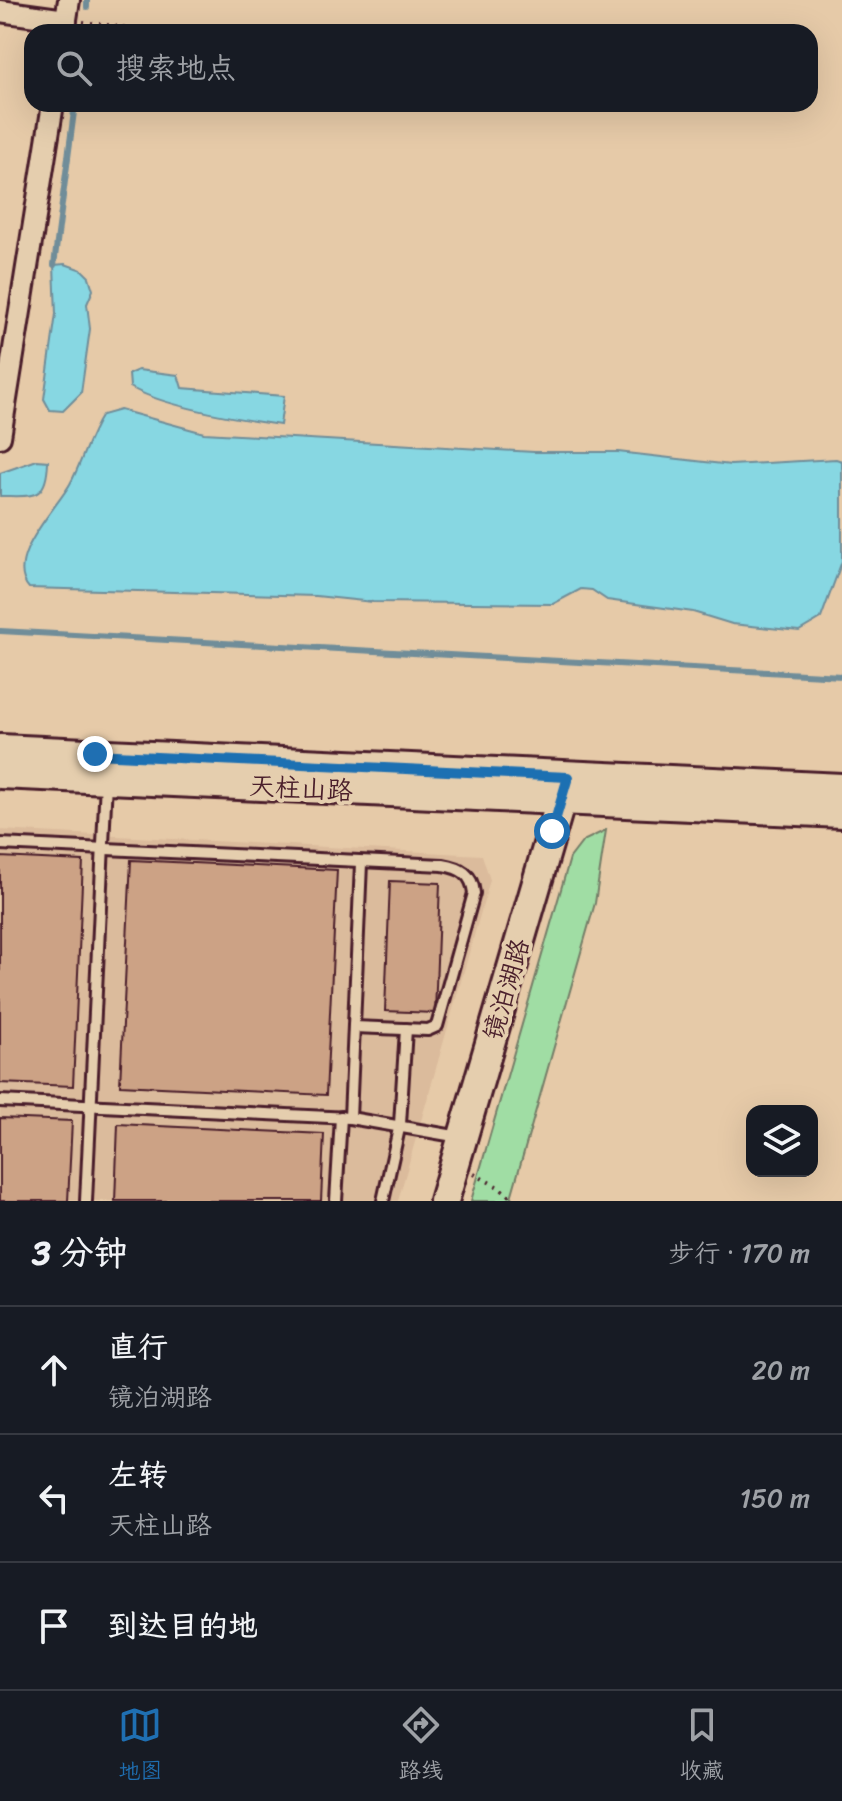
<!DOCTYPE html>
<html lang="zh">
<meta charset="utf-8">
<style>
body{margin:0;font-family:Sriracha,"LXGW WenKai TC",sans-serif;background:#242831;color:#f1f3f6}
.controls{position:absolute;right:24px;bottom:24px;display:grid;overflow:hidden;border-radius:16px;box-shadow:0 8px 32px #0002}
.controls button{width:72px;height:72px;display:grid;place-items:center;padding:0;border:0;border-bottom:2px solid #363941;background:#171b24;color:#f1f3f6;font:40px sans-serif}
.stop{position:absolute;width:24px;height:24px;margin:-18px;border:6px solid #1f6fb2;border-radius:50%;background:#fff}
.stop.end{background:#1f6fb2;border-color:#fff;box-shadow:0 2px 8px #0008}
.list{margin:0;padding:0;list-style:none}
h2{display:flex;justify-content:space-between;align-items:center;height:104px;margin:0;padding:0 32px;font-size:34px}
h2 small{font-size:26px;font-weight:400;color:#9ea1a6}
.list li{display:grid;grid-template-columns:52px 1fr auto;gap:24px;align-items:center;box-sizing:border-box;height:128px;padding:0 32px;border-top:2px solid #363941}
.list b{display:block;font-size:30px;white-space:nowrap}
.list p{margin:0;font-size:26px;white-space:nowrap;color:#9ea1a6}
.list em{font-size:26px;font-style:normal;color:#9ea1a6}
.icon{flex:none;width:44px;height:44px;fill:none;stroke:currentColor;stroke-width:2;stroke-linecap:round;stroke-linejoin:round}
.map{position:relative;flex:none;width:842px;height:1201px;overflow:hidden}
.search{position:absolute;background:#171b24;box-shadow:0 8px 32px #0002;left:24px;right:24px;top:24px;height:88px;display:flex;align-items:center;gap:20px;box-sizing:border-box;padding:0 28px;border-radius:24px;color:#9ea1a6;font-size:30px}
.sheet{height:488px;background:#171b24}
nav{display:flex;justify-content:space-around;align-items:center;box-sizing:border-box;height:112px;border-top:2px solid #363941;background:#171b24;font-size:22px;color:#9ea1a6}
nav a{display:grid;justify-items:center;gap:4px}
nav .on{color:#1f6fb2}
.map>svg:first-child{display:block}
.built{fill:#dbbb9c}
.green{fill:#a0dda4;stroke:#757e68;stroke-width:2}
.water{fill:#87d7e2;stroke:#6f8d99;stroke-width:2}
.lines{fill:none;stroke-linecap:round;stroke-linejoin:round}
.stream{stroke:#6f8d99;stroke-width:6}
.building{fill:#cca285;stroke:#4a1f2b;stroke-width:2}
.lane-casing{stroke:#4a1f2b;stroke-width:16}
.street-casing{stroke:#4a1f2b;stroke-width:26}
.secondary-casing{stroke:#4a1f2b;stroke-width:34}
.path{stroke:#4a1f2b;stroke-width:4;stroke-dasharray:2 6;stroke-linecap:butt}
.lane{stroke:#e5ceae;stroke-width:10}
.street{stroke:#e5ceae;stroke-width:20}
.secondary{stroke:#e5ceae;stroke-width:28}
.route{stroke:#1f6fb2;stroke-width:10}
.labels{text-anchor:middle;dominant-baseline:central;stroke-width:8;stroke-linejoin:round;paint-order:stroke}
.street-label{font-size:26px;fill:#4a1f2b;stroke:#e5ceae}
</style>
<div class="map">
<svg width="842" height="1201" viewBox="0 0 842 1201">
<rect width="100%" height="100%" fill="#e6caa8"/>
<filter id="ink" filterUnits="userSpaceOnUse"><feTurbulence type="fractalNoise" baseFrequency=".0125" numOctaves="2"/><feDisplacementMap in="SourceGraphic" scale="16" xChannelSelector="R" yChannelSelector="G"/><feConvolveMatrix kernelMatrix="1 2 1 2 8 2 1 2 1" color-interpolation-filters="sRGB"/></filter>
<g filter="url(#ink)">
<path class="built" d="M 0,830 L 482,855 L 490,880 L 398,1201 L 0,1201 Z"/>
<path class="green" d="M 606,830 L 595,903 L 510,1201 L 471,1201 L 570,858 L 583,841 Z"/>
<g class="water">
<path d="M 65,264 L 82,270 L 89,277 L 93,290 L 87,304 L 90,329 L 81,393 L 63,411 L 50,410 L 44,399 L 56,314 L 54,265 Z"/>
<path d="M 138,370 L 178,375 L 182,388 L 284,396 L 280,425 C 239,419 164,407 130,387 L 129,374 Z"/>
<path d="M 120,410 L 204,433 L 534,452 L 618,452 L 731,465 L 836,459 L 842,461 L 842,561 L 821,618 L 799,631 L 732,624 L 693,612 L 607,600 L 592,590 L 581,589 L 553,604 L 373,602 L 316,596 L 29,588 C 4,560 56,509 70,484 C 82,462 88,437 102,415 Z"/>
<path d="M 37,460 L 48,461 C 47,501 33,496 0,496 L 0,473 Z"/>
</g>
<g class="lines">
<g class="stream">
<path d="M 87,7 L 87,0"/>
<path d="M 54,265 L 75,104"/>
<path d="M 0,631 L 842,676"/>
</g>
</g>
<g class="building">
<path d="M 0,857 L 83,861 L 73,1086 L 0,1083 Z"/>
<path d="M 131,860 L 337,870 L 326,1095 L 120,1085 Z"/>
<path d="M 390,881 L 440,883 L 435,1013 L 385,1011 Z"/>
<path d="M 0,1118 L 72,1121 L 68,1201 L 0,1201 Z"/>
<path d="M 118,1124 L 324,1134 L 321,1201 L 115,1201 Z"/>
</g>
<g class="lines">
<defs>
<g id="lane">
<path d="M 0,844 L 443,865 C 461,868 472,874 474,893 L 437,1026 L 428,1030 L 354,1027"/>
<path d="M 0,1101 L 350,1118 L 460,1137"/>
<path d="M 350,1118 L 361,863"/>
<path d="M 86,1201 L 106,781"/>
<path d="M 336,1201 L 341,1117"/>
<path d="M 383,1201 L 400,1124 L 406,1029"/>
</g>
<g id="street">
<path d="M 0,11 L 66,20"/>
<path d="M 64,32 L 69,0"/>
<path d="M 0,437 L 53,104"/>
</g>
<g id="secondary">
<path d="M 0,749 L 842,788"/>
<path d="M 0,774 L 842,813"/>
<path d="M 444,1201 L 566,783"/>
</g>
</defs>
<use href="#lane" class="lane-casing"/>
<use href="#street" class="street-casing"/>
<use href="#secondary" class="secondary-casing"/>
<g class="path">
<path d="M 83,22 L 160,32"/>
<path d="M 474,1174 L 500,1188 L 515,1201"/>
</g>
<use href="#lane" class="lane"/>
<use href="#street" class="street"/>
<use href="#secondary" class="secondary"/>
</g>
</g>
<g class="lines" filter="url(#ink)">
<path class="route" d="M 95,754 L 568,777 L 552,831"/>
</g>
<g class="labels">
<g class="street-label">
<text transform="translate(301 788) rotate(3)">天柱山路</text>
<text transform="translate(506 989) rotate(-74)">镜泊湖路</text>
</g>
</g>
</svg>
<div class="controls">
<button><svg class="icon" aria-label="layers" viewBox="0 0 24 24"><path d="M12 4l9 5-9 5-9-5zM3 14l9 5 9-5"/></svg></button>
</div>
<div class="stop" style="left:552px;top:831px"></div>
<div class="stop end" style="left:95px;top:754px"></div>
<div class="search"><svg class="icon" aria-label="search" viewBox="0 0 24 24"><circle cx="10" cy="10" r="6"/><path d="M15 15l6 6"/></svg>搜索地点</div>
</div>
<section class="sheet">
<h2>3 分钟<small>步行 · 170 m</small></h2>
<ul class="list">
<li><svg class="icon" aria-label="ahead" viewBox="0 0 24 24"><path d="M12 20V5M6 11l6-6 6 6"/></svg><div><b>直行</b><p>镜泊湖路</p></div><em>20 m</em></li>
<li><svg class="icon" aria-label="left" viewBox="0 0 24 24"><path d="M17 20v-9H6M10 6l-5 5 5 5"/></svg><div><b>左转</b><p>天柱山路</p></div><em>150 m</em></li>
<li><svg class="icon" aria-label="arrive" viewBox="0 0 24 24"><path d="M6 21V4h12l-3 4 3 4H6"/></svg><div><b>到达目的地</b></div></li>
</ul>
</section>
<nav>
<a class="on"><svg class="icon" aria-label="map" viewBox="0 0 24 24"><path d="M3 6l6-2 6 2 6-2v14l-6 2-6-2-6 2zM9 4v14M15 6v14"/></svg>地图</a>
<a><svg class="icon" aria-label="directions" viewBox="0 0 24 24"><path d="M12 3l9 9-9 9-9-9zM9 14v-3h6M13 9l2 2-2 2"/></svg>路线</a>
<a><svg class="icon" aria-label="saved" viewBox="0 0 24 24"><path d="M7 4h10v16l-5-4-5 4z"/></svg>收藏</a>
</nav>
